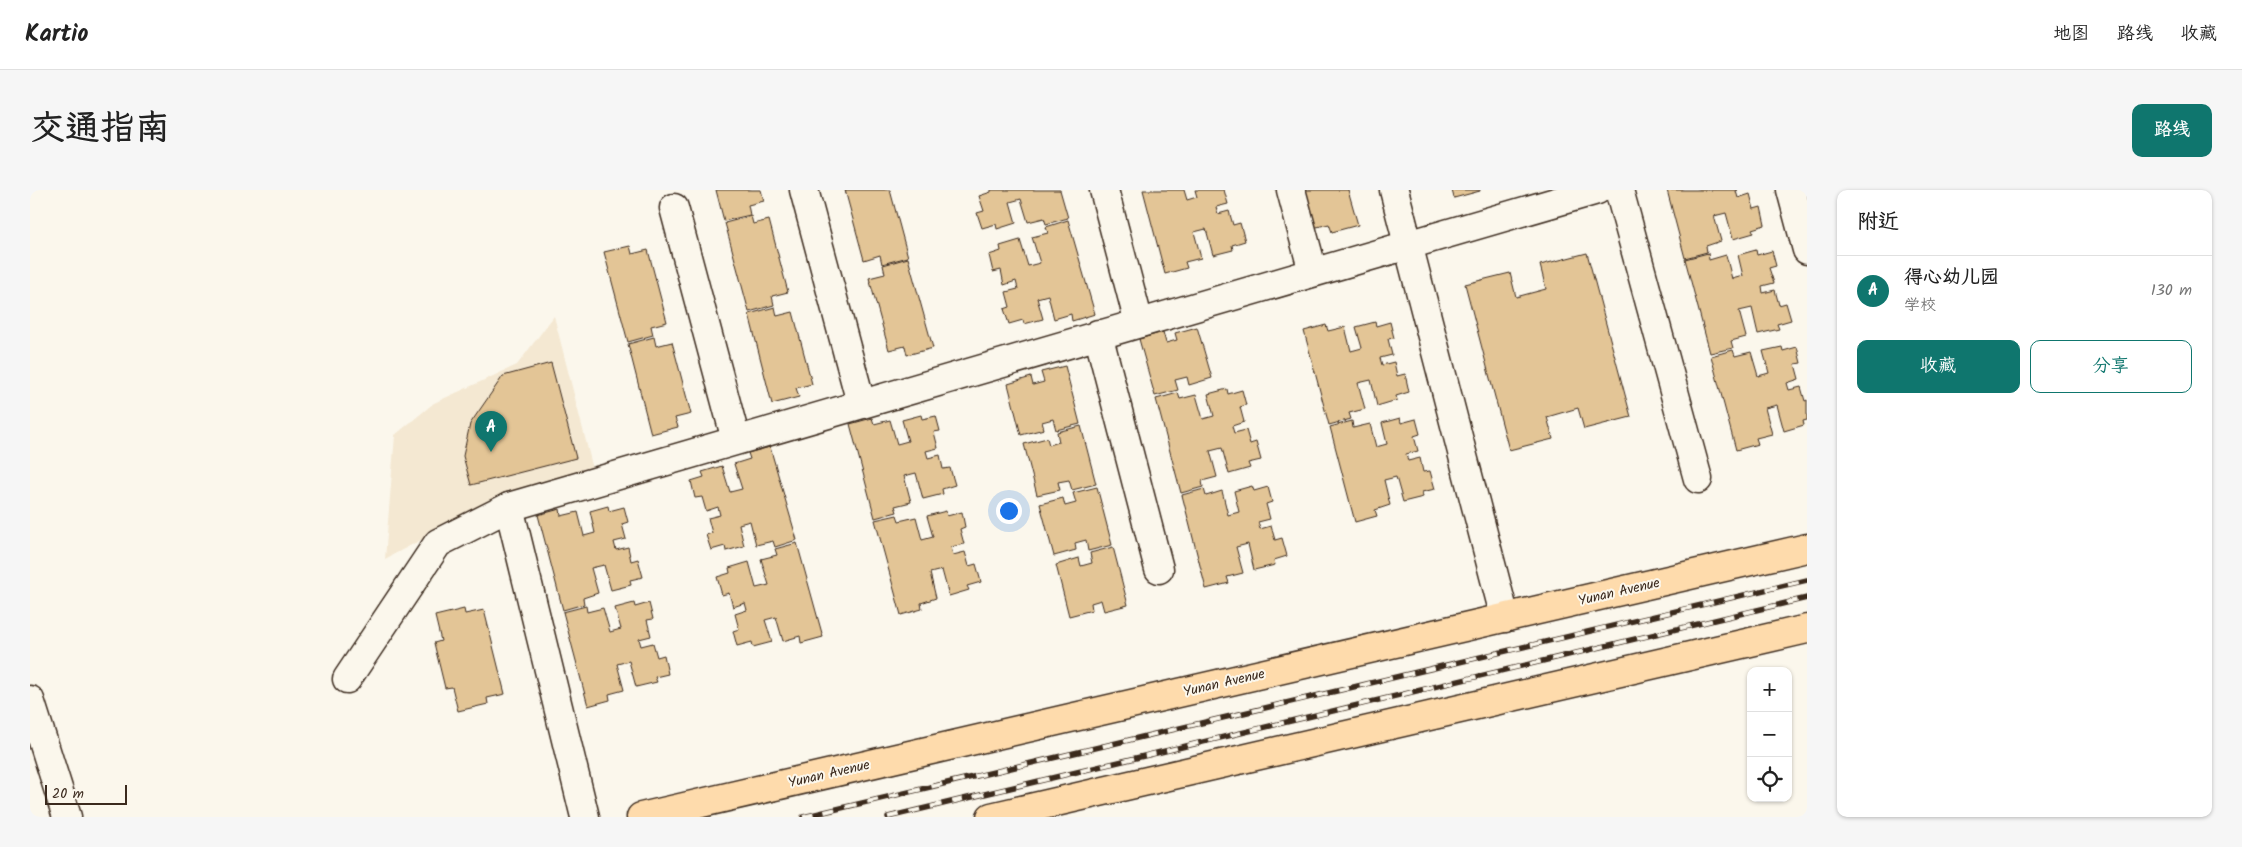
<!DOCTYPE html>
<html lang="zh">
<meta charset="utf-8">
<style>
body{margin:0;font-family:Kalam,"LXGW WenKai TC",sans-serif;background:#f6f6f6;color:#222}
.controls{position:absolute;right:15px;bottom:15px;display:grid;overflow:hidden;border-radius:10px;box-shadow:0 1px 4px #0004}
.controls button{width:45px;height:45px;display:grid;place-items:center;padding:0;border:0;border-bottom:1px solid #e0e0e0;background:#fff;color:#222;font:25px sans-serif}
.scale{position:absolute;left:15px;bottom:12px;width:82px;box-sizing:border-box;padding-left:5px;border:2px solid #3b2a1e;border-top:0;font-size:14px;line-height:18px;white-space:nowrap;color:#3b2a1e;-webkit-text-stroke:4px #fbf7ec;paint-order:stroke}
.you{position:absolute;left:978px;top:320px;width:18px;height:18px;margin:-12px;border:4px solid #fff;border-radius:50%;background:#1a73e8;box-shadow:0 0 0 8px #1a73e833}
.badge{display:grid;place-items:center;width:32px;height:32px;border-radius:50%;background:#0f766e;color:#fff;font-size:16px;font-weight:700}
.pin{position:absolute;translate:-50% -41px;filter:drop-shadow(0 1px 2px #0008)}
.pin::after{content:'';position:absolute;top:26px;width:18px;height:15px;background:inherit;clip-path:polygon(0 0,100% 0,50% 100%)}
.list{margin:0;padding:0;list-style:none}
h2{display:flex;justify-content:space-between;align-items:center;height:65px;margin:0;padding:0 20px;font-size:21px}
h2 small{font-size:16px;font-weight:400;color:#767676}
.list li{display:grid;grid-template-columns:32px 1fr auto;gap:15px;align-items:center;box-sizing:border-box;height:70px;padding:0 20px;border-top:1px solid #e0e0e0}
.list b{display:block;font-size:19px;white-space:nowrap}
.list p{margin:0;font-size:16px;white-space:nowrap;color:#767676}
.list em{font-size:16px;font-style:normal;color:#767676}
.actions{display:flex;gap:10px;padding:15px 20px}
.actions a{flex:1;padding:11px 0;border:1px solid #0f766e;border-radius:10px;text-align:center;font-size:18px;color:#0f766e}
.actions .main{background:#0f766e;color:#fff}
.icon{flex:none;width:28px;height:28px;fill:none;stroke:currentColor;stroke-width:2;stroke-linecap:round;stroke-linejoin:round}
.map{position:relative;flex:none;width:1777px;height:627px;overflow:hidden;border-radius:10px}
header{display:flex;align-items:center;gap:30px;box-sizing:border-box;height:70px;padding:0 25px;background:#fff;border-bottom:1px solid #e0e0e0}
header strong{font-size:24px}
nav{display:flex;gap:28px;margin-inline-start:auto;font-size:18px}
.intro{display:flex;align-items:center;justify-content:space-between;box-sizing:border-box;height:120px;padding:0 30px}
h1{margin:0;font-size:35px}
.button{padding:12px 22px;border-radius:10px;background:#0f766e;color:#fff;font-size:18px;font-weight:700}
main{display:flex;gap:30px;padding:0 30px}
aside{flex:1;background:#fff;border-radius:10px;box-shadow:0 1px 4px #0004}
.map>svg:first-child{display:block}
.built{fill:#f4e8d2}
.building{fill:#e3c596;stroke:#3b2a1e}
.lines{fill:none;stroke-linecap:round;stroke-linejoin:round}
.street-casing{stroke:#3b2a1e;stroke-width:31}
.secondary-casing{stroke:#3b2a1e;stroke-width:31}
.highway-casing{stroke:#3b2a1e;stroke-width:31}
.street{stroke:#fbf7ec;stroke-width:28}
.secondary{stroke:#fbf7ec;stroke-width:28}
.highway{stroke:#fedbac;stroke-width:28}
.rail-casing{stroke:#3b2a1e;stroke-width:5.5}
.rail{stroke:#fbf7ec;stroke-width:4;stroke-dasharray:11;stroke-linecap:butt}
.labels{text-anchor:middle;dominant-baseline:central;stroke-width:4;stroke-linejoin:round;paint-order:stroke}
.street-label{font-size:14px;fill:#3b2a1e;stroke:#fbf7ec}
</style>
<header>
<strong>Kartio</strong>
<nav><a>地图</a><a>路线</a><a>收藏</a></nav>
</header>
<div class="intro"><h1>交通指南</h1><a class="button">路线</a></div>
<main>
<div class="map">
<svg width="1777" height="627" viewBox="0 0 1777 627">
<rect width="100%" height="100%" fill="#fbf7ec"/>
<filter id="ink" filterUnits="userSpaceOnUse"><feTurbulence type="fractalNoise" baseFrequency=".02" numOctaves="2"/><feDisplacementMap in="SourceGraphic" scale="10" xChannelSelector="R" yChannelSelector="G"/><feConvolveMatrix kernelMatrix="1 2 1 2 8 2 1 2 1" color-interpolation-filters="sRGB"/></filter>
<g filter="url(#ink)">
<path class="built" d="M 524,126 L 563,279 L 472,307 L 355,369 L 365,245 L 404,213 L 487,175 Z"/>
<g class="building">
<path d="M 686,0 L 731,0 L 734,11 L 718,15 L 720,25 L 694,31 Z"/>
<path d="M 815,0 L 860,0 L 878,67 L 852,74 L 850,65 L 834,70 Z"/>
<path d="M 961,0 L 1030,0 L 1038,28 L 1016,34 L 1014,28 L 998,32 L 991,9 L 980,12 L 986,33 L 967,39 L 966,34 L 952,38 L 947,23 L 954,21 L 949,6 L 961,2 Z"/>
<path d="M 1113,0 L 1154,0 L 1157,10 L 1167,7 L 1165,0 L 1194,0 L 1198,14 L 1186,17 L 1188,24 L 1199,21 L 1203,35 L 1210,33 L 1215,51 L 1202,55 L 1203,60 L 1183,65 L 1176,39 L 1164,42 L 1171,68 L 1155,72 L 1157,78 L 1135,84 Z"/>
<path d="M 1273,0 L 1318,0 L 1328,35 L 1302,42 L 1299,34 L 1283,38 Z"/>
<path d="M 1422,0 L 1450,0 L 1450,1 L 1424,8 Z"/>
<path d="M 1637,0 L 1708,0 L 1706,1 L 1708,8 L 1720,4 L 1724,19 L 1731,17 L 1735,35 L 1722,39 L 1724,43 L 1703,49 L 1696,23 L 1684,26 L 1691,51 L 1676,56 L 1677,62 L 1655,68 Z"/>
<path d="M 721,26 L 723,34 L 739,30 L 758,102 L 742,106 L 744,115 L 719,122 L 695,33 Z"/>
<path d="M 1038,30 L 1065,124 L 1042,131 L 1041,124 L 1024,129 L 1018,105 L 1007,108 L 1013,129 L 994,134 L 993,130 L 979,134 L 974,119 L 980,117 L 976,102 L 988,99 L 986,91 L 974,95 L 971,80 L 963,82 L 959,65 L 971,61 L 970,56 L 990,50 L 998,76 L 1010,73 L 1002,47 L 1018,43 L 1016,37 Z"/>
<path d="M 600,56 L 602,64 L 618,60 L 637,132 L 621,136 L 623,145 L 598,152 L 574,62 Z"/>
<path d="M 1726,60 L 1727,65 L 1742,61 L 1746,76 L 1739,78 L 1744,93 L 1732,96 L 1733,103 L 1745,100 L 1749,115 L 1756,113 L 1761,130 L 1747,134 L 1749,139 L 1728,144 L 1722,118 L 1709,121 L 1716,147 L 1701,151 L 1703,158 L 1680,163 L 1655,69 L 1678,63 L 1679,70 L 1696,65 L 1702,89 L 1713,86 L 1708,65 Z"/>
<path d="M 1557,63 L 1601,227 L 1554,239 L 1548,218 L 1517,227 L 1523,249 L 1479,260 L 1435,94 L 1480,83 L 1486,107 L 1516,99 L 1510,75 Z"/>
<path d="M 878,68 L 903,158 L 877,165 L 875,156 L 859,160 L 839,88 L 855,84 L 853,75 Z"/>
<path d="M 745,117 L 747,126 L 763,122 L 782,194 L 766,198 L 769,207 L 742,214 L 719,124 Z"/>
<path d="M 1345,132 L 1346,136 L 1360,132 L 1364,148 L 1358,149 L 1362,165 L 1350,168 L 1352,175 L 1364,172 L 1367,186 L 1375,184 L 1379,202 L 1366,206 L 1367,210 L 1347,216 L 1341,190 L 1328,193 L 1335,219 L 1319,223 L 1321,229 L 1299,235 L 1274,141 L 1296,135 L 1298,141 L 1315,137 L 1321,161 L 1332,158 L 1326,137 Z"/>
<path d="M 1167,137 L 1182,188 L 1159,195 L 1157,187 L 1145,190 L 1148,200 L 1125,206 L 1109,149 L 1133,142 L 1136,153 L 1147,150 L 1145,143 Z"/>
<path d="M 624,147 L 626,156 L 642,152 L 661,224 L 645,228 L 648,237 L 621,244 L 598,154 Z"/>
<path d="M 1752,157 L 1753,161 L 1767,157 L 1771,173 L 1765,174 L 1769,189 L 1757,193 L 1759,200 L 1771,197 L 1775,211 L 1777,210 L 1777,230 L 1773,231 L 1774,235 L 1754,241 L 1747,215 L 1735,218 L 1742,244 L 1726,248 L 1728,254 L 1706,260 L 1681,166 L 1703,160 L 1705,166 L 1721,162 L 1728,186 L 1739,183 L 1733,161 Z"/>
<path d="M 521,173 L 546,268 L 441,295 L 433,266 L 440,234 L 473,186 Z"/>
<path d="M 1035,176 L 1050,234 L 1026,240 L 1023,229 L 1012,232 L 1014,239 L 991,245 L 978,194 L 1001,187 L 1003,195 L 1014,192 L 1011,182 Z"/>
<path d="M 1197,199 L 1198,204 L 1212,200 L 1216,215 L 1210,217 L 1214,232 L 1202,236 L 1204,243 L 1216,240 L 1220,254 L 1226,252 L 1231,270 L 1218,273 L 1220,278 L 1199,284 L 1192,258 L 1180,261 L 1187,287 L 1172,291 L 1173,297 L 1151,303 L 1126,209 L 1148,203 L 1150,209 L 1166,205 L 1173,229 L 1184,226 L 1178,204 Z"/>
<path d="M 891,225 L 892,229 L 906,226 L 910,241 L 904,242 L 908,258 L 896,261 L 898,268 L 910,265 L 913,279 L 920,278 L 925,295 L 912,299 L 913,304 L 893,309 L 886,283 L 874,286 L 881,312 L 865,316 L 867,322 L 845,328 L 820,234 L 842,228 L 844,234 L 860,230 L 867,254 L 878,251 L 872,230 Z"/>
<path d="M 1370,228 L 1371,233 L 1386,229 L 1390,244 L 1384,246 L 1388,261 L 1376,264 L 1378,271 L 1390,268 L 1393,282 L 1400,281 L 1405,299 L 1392,302 L 1393,307 L 1373,312 L 1366,287 L 1354,290 L 1360,315 L 1345,320 L 1347,326 L 1325,332 L 1300,237 L 1322,231 L 1323,238 L 1340,234 L 1346,257 L 1357,254 L 1352,233 Z"/>
<path d="M 1051,236 L 1066,294 L 1042,300 L 1039,290 L 1028,292 L 1030,300 L 1007,305 L 994,254 L 1017,248 L 1019,255 L 1029,252 L 1027,242 Z"/>
<path d="M 740,257 L 767,350 L 745,357 L 743,351 L 726,355 L 720,331 L 709,334 L 714,356 L 696,361 L 695,356 L 681,360 L 676,345 L 682,343 L 678,328 L 690,325 L 688,317 L 676,321 L 672,307 L 665,308 L 661,291 L 674,287 L 672,282 L 692,276 L 700,302 L 712,299 L 704,274 L 720,269 L 718,263 Z"/>
<path d="M 1222,296 L 1224,301 L 1238,297 L 1242,312 L 1236,314 L 1240,329 L 1228,332 L 1230,339 L 1241,336 L 1245,350 L 1252,348 L 1257,366 L 1244,370 L 1245,375 L 1224,380 L 1218,354 L 1206,357 L 1213,383 L 1197,387 L 1199,393 L 1176,399 L 1152,305 L 1174,299 L 1176,306 L 1192,301 L 1198,325 L 1209,322 L 1204,301 Z"/>
<path d="M 1067,297 L 1082,355 L 1058,361 L 1056,350 L 1045,353 L 1046,360 L 1024,366 L 1010,314 L 1033,308 L 1035,316 L 1046,313 L 1043,303 Z"/>
<path d="M 578,316 L 579,321 L 594,317 L 598,332 L 592,334 L 596,349 L 584,352 L 586,360 L 598,357 L 601,371 L 608,369 L 613,387 L 600,390 L 601,395 L 581,400 L 574,375 L 561,378 L 568,403 L 553,408 L 554,414 L 533,420 L 508,325 L 530,319 L 531,326 L 548,322 L 554,346 L 565,343 L 560,321 Z"/>
<path d="M 916,321 L 917,326 L 932,322 L 935,337 L 930,339 L 934,354 L 921,357 L 923,365 L 935,362 L 939,376 L 946,374 L 951,392 L 937,396 L 939,400 L 919,406 L 912,380 L 900,383 L 906,408 L 891,413 L 892,419 L 871,425 L 845,330 L 867,325 L 869,331 L 886,327 L 892,350 L 903,347 L 897,326 Z"/>
<path d="M 767,353 L 793,447 L 771,453 L 770,446 L 753,451 L 746,427 L 735,430 L 742,452 L 723,457 L 722,452 L 707,456 L 703,441 L 709,439 L 705,424 L 717,420 L 715,413 L 703,417 L 699,403 L 692,405 L 687,387 L 700,383 L 699,378 L 719,372 L 726,398 L 739,395 L 731,369 L 747,365 L 745,359 Z"/>
<path d="M 1083,357 L 1098,415 L 1074,421 L 1071,410 L 1061,413 L 1062,420 L 1039,426 L 1026,375 L 1049,368 L 1051,376 L 1062,373 L 1060,363 Z"/>
<path d="M 604,413 L 605,417 L 619,413 L 623,429 L 617,430 L 621,446 L 609,449 L 611,456 L 623,453 L 627,467 L 634,465 L 638,484 L 625,487 L 627,492 L 606,497 L 599,471 L 587,474 L 594,500 L 579,504 L 580,510 L 558,516 L 533,422 L 556,416 L 557,422 L 573,418 L 580,442 L 591,439 L 585,418 Z"/>
<path d="M 434,419 L 435,424 L 454,420 L 475,504 L 457,508 L 458,514 L 428,521 L 422,497 L 415,498 L 404,453 L 411,451 L 405,426 Z"/>
</g>
<g class="lines">
<defs>
<g id="street">
<path d="M 774,0 L 831,213"/>
<path d="M 1074,0 L 1109,133"/>
<path d="M 1261,0 L 1283,82"/>
<path d="M 1364,0 L 1475,428"/>
<path d="M 1589,0 L 1668,289"/>
<path d="M 1761,0 L 1777,60"/>
<path d="M 644,18 L 706,250"/>
<path d="M 1068,144 L 1129,379"/>
<path d="M 479,317 L 555,627"/>
<path d="M 317,489 L 408,353 L 479,317 L 1567,0"/>
</g>
<path id="secondary" d="M 0,510 L 37,627"/>
<g id="highway">
<path d="M 611,627 L 1777,358"/>
<path d="M 961,627 L 1777,439"/>
</g>
</defs>
<use href="#street" class="street-casing"/>
<use href="#secondary" class="secondary-casing"/>
<use href="#highway" class="highway-casing"/>
<use href="#street" class="street"/>
<use href="#secondary" class="secondary"/>
<use href="#highway" class="highway"/>
<defs>
<g id="rail">
<path d="M 773,627 L 1777,390"/>
<path d="M 858,627 L 1777,408"/>
</g>
</defs>
<use href="#rail" class="rail-casing"/>
<use href="#rail" class="rail"/>
</g>
</g>
<g class="labels">
<g class="street-label">
<text transform="translate(1589 402) rotate(-13)">Yunan Avenue</text>
<text transform="translate(1194 493) rotate(-13)">Yunan Avenue</text>
<text transform="translate(799 584) rotate(-13)">Yunan Avenue</text>
</g>
</g>
</svg>
<div class="controls">
<button>+</button>
<button>−</button>
<button><svg class="icon" aria-label="locate" viewBox="0 0 24 24"><circle cx="12" cy="12" r="6"/><path d="M12 2v4M12 18v4M2 12h4M18 12h4"/></svg></button>
</div>
<div class="scale">20 m</div>
<div class="you"></div>
<div class="pin badge" style="left:461px;top:262px">A</div>
</div>
<aside>
<h2>附近<small></small></h2>
<ul class="list">
<li><span class="badge">A</span><div><b>得心幼儿园</b><p>学校</p></div><em>130 m</em></li>
</ul>
<div class="actions"><a class="main">收藏</a><a>分享</a></div>
</aside>
</main>
